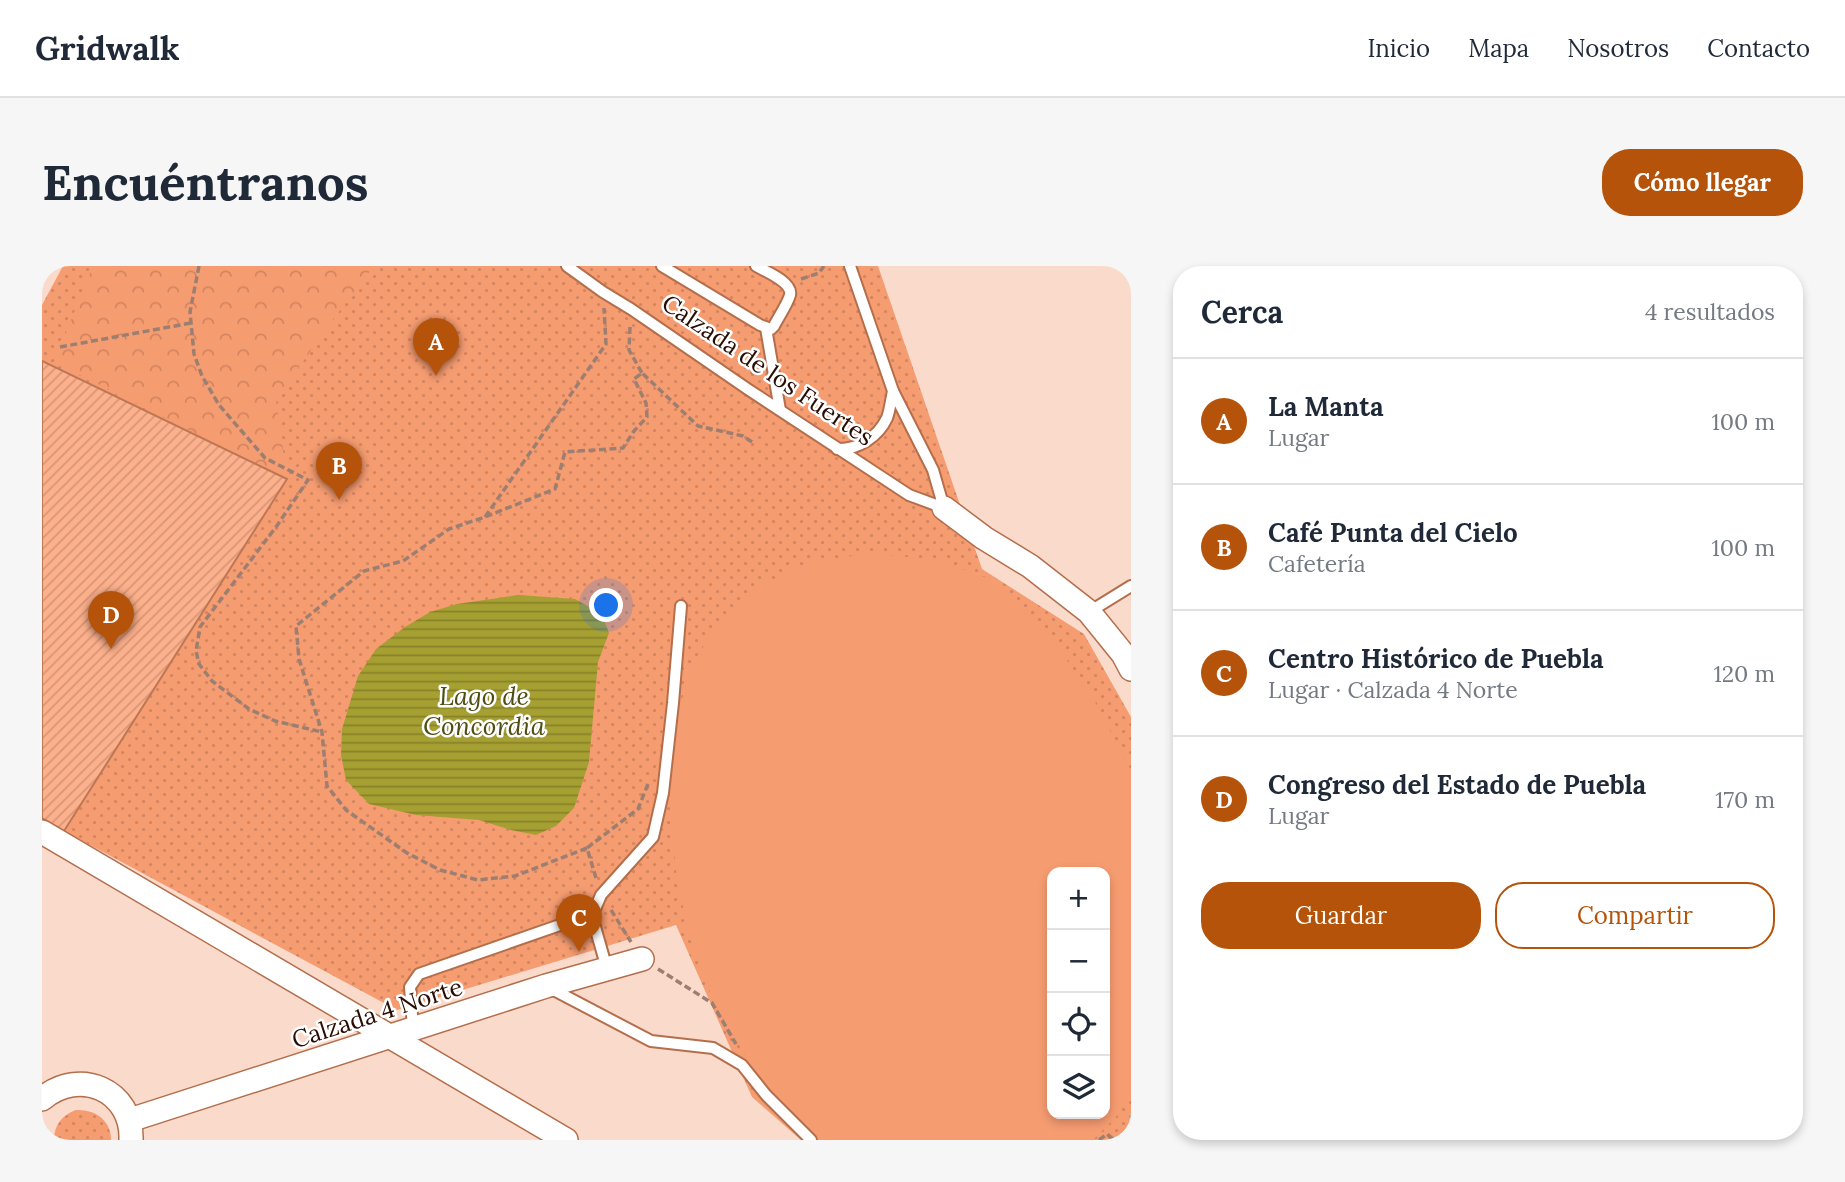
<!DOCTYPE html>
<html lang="es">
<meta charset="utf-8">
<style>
body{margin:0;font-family:Lora,serif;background:#f6f6f7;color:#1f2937}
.controls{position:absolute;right:21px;bottom:21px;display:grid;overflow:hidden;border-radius:14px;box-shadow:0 4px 10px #0003}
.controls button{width:63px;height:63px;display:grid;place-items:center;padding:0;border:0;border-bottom:2px solid #e0e1e3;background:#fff;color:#1f2937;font:35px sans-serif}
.you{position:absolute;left:565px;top:340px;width:24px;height:24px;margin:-18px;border:5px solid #fff;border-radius:50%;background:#1a73e8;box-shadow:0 0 0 10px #1a73e833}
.badge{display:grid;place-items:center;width:46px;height:46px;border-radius:50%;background:#b45309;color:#fff;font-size:23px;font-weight:700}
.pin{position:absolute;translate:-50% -58px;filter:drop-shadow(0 2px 4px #0008)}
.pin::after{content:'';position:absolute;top:37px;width:24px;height:21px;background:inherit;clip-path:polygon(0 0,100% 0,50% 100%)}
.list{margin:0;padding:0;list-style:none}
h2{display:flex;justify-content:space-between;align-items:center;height:91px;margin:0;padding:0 28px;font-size:30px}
h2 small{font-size:23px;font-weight:400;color:#747a83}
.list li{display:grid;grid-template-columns:46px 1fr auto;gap:21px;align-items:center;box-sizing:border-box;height:126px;padding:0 28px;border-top:2px solid #e0e1e3}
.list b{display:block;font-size:26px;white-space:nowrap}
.list p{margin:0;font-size:23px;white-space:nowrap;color:#747a83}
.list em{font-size:23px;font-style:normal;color:#747a83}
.actions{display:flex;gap:14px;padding:21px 28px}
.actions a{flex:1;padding:16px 0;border:2px solid #b45309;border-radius:28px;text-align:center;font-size:24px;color:#b45309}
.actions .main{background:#b45309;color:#fff}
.icon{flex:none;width:38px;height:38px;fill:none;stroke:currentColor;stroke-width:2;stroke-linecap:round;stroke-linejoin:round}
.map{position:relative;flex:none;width:1089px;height:874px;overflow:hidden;border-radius:28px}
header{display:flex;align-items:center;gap:42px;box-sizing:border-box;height:98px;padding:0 35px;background:#fff;border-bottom:2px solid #e0e1e3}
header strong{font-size:33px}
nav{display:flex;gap:38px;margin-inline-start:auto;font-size:24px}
.intro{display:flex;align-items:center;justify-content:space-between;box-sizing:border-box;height:168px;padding:0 42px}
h1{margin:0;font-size:49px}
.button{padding:18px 32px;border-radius:28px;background:#b45309;color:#fff;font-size:24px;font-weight:700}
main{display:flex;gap:42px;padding:0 42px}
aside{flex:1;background:#fff;border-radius:28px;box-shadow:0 4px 10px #0003}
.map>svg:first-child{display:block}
.grass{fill:url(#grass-dots);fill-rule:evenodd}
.forest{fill:url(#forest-crowns)}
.garden{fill:#f69c71;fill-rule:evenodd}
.water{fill:url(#water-rules)}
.building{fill:url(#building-hatch);stroke:#be7754;stroke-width:2}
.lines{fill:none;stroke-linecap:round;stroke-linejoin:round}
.lane-casing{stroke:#b46e4b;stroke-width:14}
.street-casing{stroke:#b46e4b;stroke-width:26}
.path{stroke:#9d7f72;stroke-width:3.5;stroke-dasharray:7 3.5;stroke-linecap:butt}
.lane{stroke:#fff;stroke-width:10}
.street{stroke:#fff;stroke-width:23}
.labels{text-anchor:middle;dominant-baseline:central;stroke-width:5;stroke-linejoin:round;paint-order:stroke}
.street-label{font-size:24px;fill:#270c01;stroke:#fff}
.water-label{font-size:26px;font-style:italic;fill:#504d14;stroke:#fff}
</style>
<header>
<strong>Gridwalk</strong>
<nav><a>Inicio</a><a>Mapa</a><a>Nosotros</a><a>Contacto</a></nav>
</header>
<div class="intro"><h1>Encuéntranos</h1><a class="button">Cómo llegar</a></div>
<main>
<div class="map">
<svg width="1089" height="874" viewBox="0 0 1089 874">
<defs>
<pattern id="grass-dots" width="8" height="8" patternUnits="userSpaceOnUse" patternTransform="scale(1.75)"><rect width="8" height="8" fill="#f69c71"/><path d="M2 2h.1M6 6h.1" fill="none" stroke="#d38560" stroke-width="1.8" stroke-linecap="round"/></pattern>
<pattern id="forest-crowns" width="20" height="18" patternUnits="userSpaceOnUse" patternTransform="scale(1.75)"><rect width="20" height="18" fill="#f69c71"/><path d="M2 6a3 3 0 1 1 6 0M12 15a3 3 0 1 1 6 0" fill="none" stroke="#d38560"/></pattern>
<pattern id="water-rules" width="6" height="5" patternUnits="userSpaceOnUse" patternTransform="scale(1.75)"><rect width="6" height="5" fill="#a6a032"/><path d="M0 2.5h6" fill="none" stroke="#878128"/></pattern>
<pattern id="building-hatch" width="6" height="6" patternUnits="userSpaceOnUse" patternTransform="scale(1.75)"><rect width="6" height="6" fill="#fcb08c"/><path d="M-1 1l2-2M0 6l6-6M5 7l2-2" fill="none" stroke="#d89677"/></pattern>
</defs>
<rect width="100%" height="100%" fill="#fadacb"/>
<g class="grass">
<path d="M 21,0 L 836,0 L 940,303 L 1042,368 L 1089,451 L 1089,860 L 1083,874 L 759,874 L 710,831 L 634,659 L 355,744 L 22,565 L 245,214 L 0,95 L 0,39 ZM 1010,606 L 1063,606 L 1063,848 L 1010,848 Z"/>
<path d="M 34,844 C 53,843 69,854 69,874 L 12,874 C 12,859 20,849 34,844 Z"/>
</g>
<path class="forest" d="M 51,0 L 332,0 L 289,56 L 234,134 L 245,213 L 12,96 Z"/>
<path class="garden" d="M 828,287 L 894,294 L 948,313 L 992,352 L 1023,391 L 1052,434 L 1087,501 L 1089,508 L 1089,827 L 1074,851 L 1051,874 L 774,874 L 742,842 L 708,798 L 672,736 L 650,678 L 635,616 L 628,537 L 633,464 L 647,404 L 679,352 L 725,316 L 765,297 ZM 1010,606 L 1063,606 L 1063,848 L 1010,848 Z"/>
<path class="water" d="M 476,329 L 533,333 L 560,348 L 567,367 L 556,396 L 547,496 L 532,542 L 514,560 L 494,569 L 469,564 L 437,554 L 374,549 L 327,538 L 304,514 L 299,489 L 300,463 L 316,410 L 334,383 L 363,361 L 388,346 L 415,338 Z"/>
<path class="building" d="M 0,95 L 245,213 L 22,565 L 0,552 Z"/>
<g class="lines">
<defs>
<g id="lane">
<path d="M 525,0 L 561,26 L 589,43 L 707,124 L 867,229 L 902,242"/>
<path d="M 620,0 L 718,59 L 729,63 L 732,60 C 736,52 746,37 748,29 C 751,16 723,5 714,0"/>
<path d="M 808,0 L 851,125 L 891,204 L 902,242"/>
<path d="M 724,62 L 738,144"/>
<path d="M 795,183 C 816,184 836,171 845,152 C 848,144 849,134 851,125"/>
<path d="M 1047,346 L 1089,320"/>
<path d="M 550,650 L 565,703"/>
<path d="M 506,721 L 609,775 L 671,782 L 700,799 L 724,829 L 769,874"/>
<path d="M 371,763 L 368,721 L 377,708 L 538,652 L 550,650 L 559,629 L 611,571 L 621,527 L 631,437 L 639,340"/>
</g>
<g id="street">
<path d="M 902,242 L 942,272 L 988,300 L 1047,346 L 1081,388 L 1089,403"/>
<path d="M 0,566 L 524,874"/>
<path d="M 0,833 C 37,801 91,824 89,874"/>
<path d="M 88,854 L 504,720 L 600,693"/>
</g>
</defs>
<use href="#lane" class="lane-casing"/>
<use href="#street" class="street-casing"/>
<g class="path">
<path d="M 157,0 L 148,46 L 152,88 L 160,110 L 177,139 L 223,192 L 266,214 L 234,261 L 158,361 L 154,385 L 157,398 L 170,415 L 207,443 L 233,455 L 280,466"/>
<path d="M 759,13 L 777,7 L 782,0"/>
<path d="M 588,61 L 587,84 L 600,107"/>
<path d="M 18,81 L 149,57"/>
<path d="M 710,108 L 713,88"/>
<path d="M 443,251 L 564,78 L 562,42"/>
<path d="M 545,582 L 473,610 L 436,614 L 398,604 L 365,587 L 304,544 L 285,520 L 280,466 L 257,393 L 254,360 L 322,305 L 361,295 L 407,263 L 443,251 L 513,223 L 523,186 L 581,182 L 592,165 L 605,151 L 604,137 L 592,113 L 600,107 L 656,160 L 701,170 L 710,176"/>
<path d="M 554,612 L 545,582 L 596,543 L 606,518"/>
<path d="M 569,644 L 589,676"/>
<path d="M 616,703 L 670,737 L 694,778"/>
<path d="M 1057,874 L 1065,868 L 1072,874"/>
</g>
<use href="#lane" class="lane"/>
<use href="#street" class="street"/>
</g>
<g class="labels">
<g class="street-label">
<text transform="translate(726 104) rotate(34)">Calzada de los Fuertes</text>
<text transform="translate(335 747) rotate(-18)">Calzada 4 Norte</text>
</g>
<g class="water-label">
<text x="442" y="429">Lago de<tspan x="442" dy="30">Concordia</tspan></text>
</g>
</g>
</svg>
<div class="controls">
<button>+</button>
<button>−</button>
<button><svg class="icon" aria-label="locate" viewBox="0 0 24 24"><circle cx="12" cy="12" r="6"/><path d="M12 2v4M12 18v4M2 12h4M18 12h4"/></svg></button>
<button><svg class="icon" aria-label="layers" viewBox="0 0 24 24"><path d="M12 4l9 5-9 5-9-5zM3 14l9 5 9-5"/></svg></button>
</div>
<div class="you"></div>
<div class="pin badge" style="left:394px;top:110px">A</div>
<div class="pin badge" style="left:297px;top:234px">B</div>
<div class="pin badge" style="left:537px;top:686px">C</div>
<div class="pin badge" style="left:69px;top:383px">D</div>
</div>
<aside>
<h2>Cerca<small>4 resultados</small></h2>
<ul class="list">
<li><span class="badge">A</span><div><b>La Manta</b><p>Lugar</p></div><em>100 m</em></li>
<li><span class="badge">B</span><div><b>Café Punta del Cielo</b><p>Cafetería</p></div><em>100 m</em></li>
<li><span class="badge">C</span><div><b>Centro Histórico de Puebla</b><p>Lugar · Calzada 4 Norte</p></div><em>120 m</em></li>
<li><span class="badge">D</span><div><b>Congreso del Estado de Puebla</b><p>Lugar</p></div><em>170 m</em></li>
</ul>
<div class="actions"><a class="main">Guardar</a><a>Compartir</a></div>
</aside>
</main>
